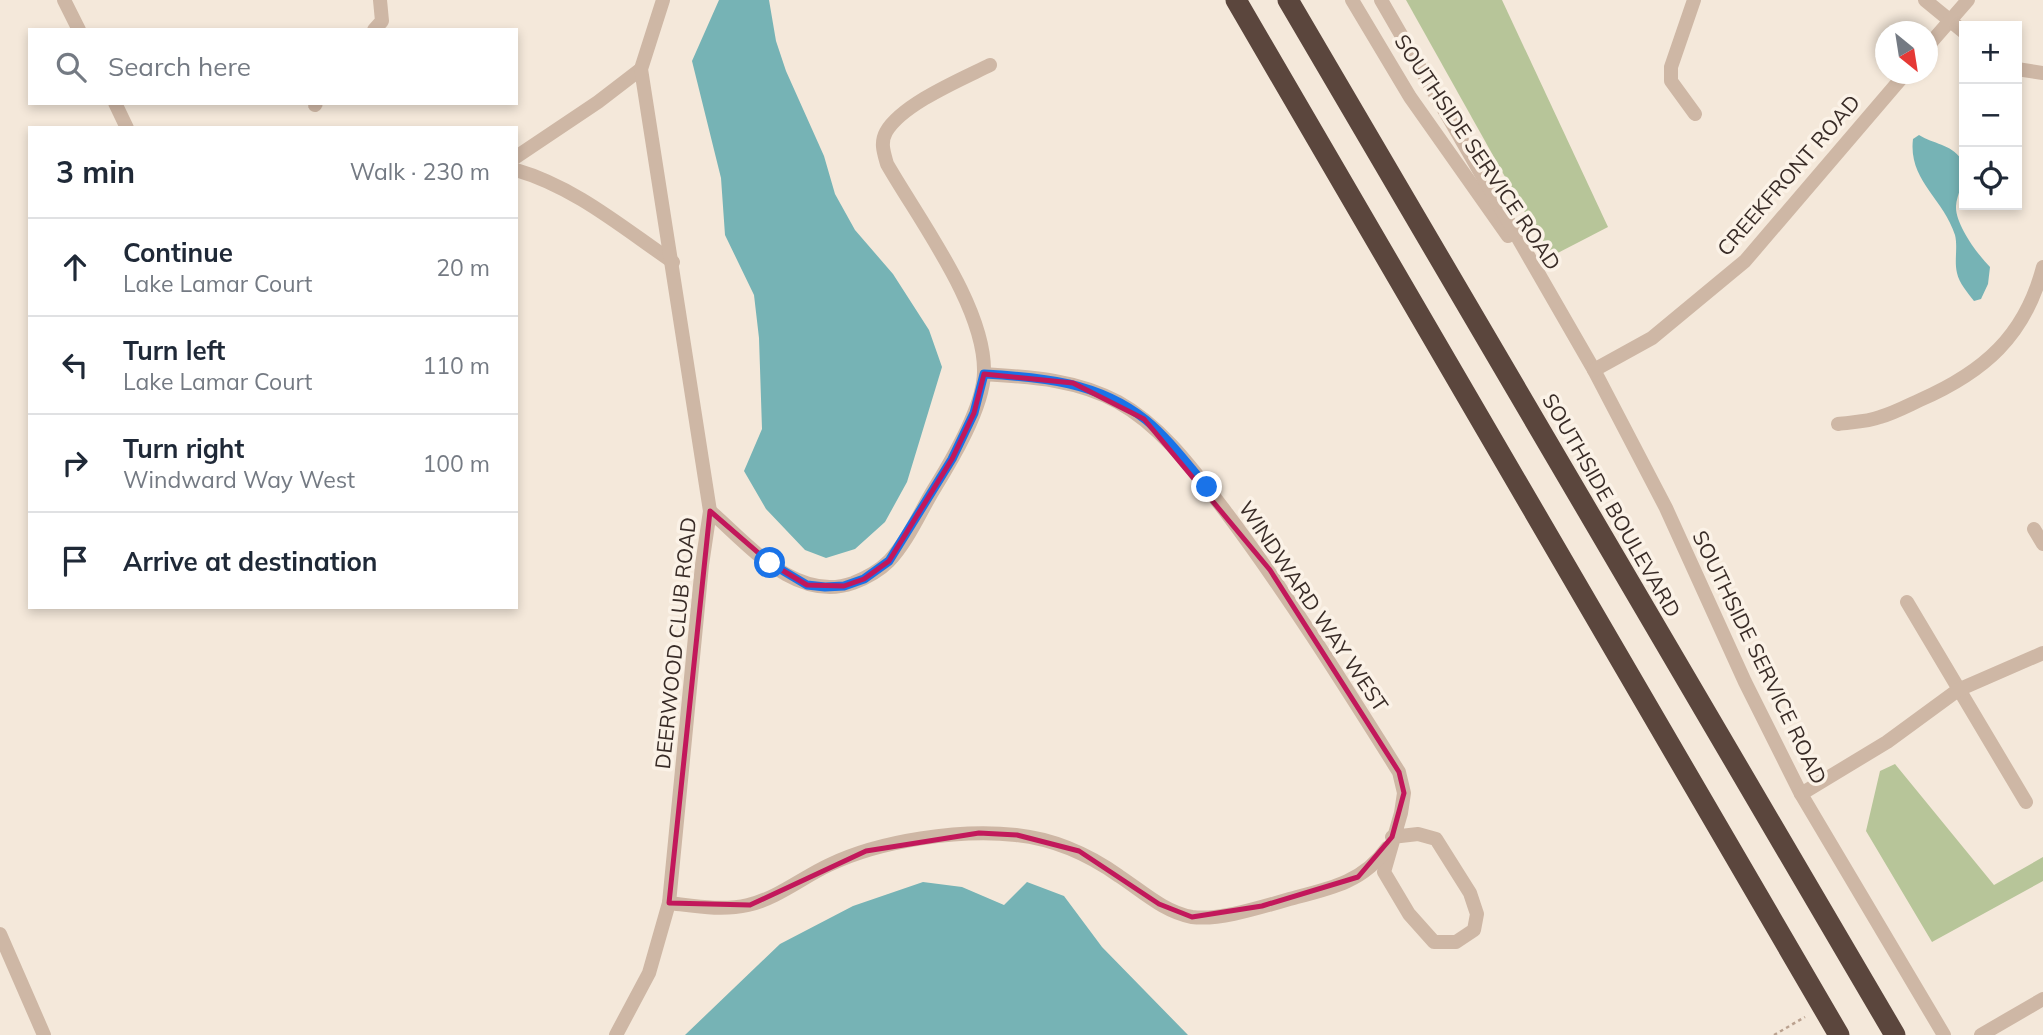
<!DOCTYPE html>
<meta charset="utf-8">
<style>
body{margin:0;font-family:Mulish,sans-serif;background:#f6f6f7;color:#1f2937}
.controls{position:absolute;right:21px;top:21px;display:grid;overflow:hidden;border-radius:0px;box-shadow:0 4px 10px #0003}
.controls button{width:63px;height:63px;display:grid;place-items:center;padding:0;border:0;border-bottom:2px solid #e0e1e3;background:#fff;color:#1f2937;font:35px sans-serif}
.compass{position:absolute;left:1875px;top:21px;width:63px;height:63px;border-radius:50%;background:#fff;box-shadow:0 4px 10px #0003;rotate:150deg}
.stop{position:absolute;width:21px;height:21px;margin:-16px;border:5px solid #1a73e8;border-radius:50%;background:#fff}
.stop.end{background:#1a73e8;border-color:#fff;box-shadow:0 2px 7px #0008}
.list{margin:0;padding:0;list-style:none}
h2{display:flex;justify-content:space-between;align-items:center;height:91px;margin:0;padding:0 28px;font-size:30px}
h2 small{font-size:23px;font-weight:400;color:#747a83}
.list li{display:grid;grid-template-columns:46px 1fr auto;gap:21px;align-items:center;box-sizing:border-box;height:98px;padding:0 28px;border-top:2px solid #e0e1e3}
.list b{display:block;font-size:26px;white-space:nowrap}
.list p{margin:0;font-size:23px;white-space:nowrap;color:#747a83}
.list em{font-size:23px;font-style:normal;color:#747a83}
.icon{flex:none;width:38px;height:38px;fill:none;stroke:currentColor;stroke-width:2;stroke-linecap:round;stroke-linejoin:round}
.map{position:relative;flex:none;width:2043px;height:1035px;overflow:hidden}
.search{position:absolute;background:#fff;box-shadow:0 4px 10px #0003;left:28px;top:28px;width:490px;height:77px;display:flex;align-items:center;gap:18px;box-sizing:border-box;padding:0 24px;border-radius:0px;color:#747a83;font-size:26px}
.panel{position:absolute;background:#fff;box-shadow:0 4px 10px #0003;left:28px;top:126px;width:490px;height:483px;border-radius:0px}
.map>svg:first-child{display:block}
.green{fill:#b7c599}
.water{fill:#76b3b5}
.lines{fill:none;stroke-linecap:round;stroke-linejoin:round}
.path{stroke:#baa18f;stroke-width:2.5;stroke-dasharray:3.5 3.5;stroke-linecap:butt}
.street{stroke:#ceb7a5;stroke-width:14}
.highway{stroke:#5b463d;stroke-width:21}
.route{stroke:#1a73e8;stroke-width:9}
.marked{fill:none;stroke:#c2185b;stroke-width:5;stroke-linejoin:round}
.labels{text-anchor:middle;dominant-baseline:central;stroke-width:7;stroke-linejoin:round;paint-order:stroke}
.street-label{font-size:21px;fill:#392c27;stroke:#fbf2e7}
</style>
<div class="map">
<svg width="2043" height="1035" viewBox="0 0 2043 1035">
<rect width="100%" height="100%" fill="#f4e8da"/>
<g class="green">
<path d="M 1406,0 L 1502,0 L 1608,227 L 1550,257 Z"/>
<path d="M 1895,764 L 1994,885 L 2043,857 L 2043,881 L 1932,942 L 1866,831 L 1880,771 Z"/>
</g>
<g class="water">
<path d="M 719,0 L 769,0 L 776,41 L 786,71 L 824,156 L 835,194 L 855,230 L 893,274 L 929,330 L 942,367 L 907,482 L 885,522 L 855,549 L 826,558 L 805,550 L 766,509 L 744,471 L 762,429 L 759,338 L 754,295 L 725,235 L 721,178 L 692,61 Z"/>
<path d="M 1919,135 C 1933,144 1951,144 1961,159 C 1970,172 1957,192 1956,206 C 1955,224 1978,255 1990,267 L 1988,284 L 1981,299 L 1974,301 C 1968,293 1959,283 1957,273 C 1954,261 1958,247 1955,235 C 1943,198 1908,180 1913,139 Z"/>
<path d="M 923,882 L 962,887 L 1004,905 L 1027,882 L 1064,896 L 1102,947 L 1188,1035 L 685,1035 L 780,944 L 853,906 Z"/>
</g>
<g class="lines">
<path class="path" d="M 1774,1035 L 1805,1017"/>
<g class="street">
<path d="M 64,0 L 79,30"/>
<path d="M 1352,0 L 1410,97 L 1508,236"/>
<path d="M 1381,0 L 1594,370 L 1666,508 L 1745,682 L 1801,794 L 1944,1035"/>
<path d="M 1694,0 L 1671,67 L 1671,81 L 1695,114"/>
<path d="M 1925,0 L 1964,32"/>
<path d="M 374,30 L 382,21 L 380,0"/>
<path d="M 1927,47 L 1968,0"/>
<path d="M 2017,69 L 2043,73"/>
<path d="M 115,103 L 127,128"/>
<path d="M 315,105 L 316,103"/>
<path d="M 516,157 L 598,102 L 641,69"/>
<path d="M 516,170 C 575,187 623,228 673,262"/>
<path d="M 1594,370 L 1652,338 L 1745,261 L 1905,74"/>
<path d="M 984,374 C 1030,377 1076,379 1118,402 C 1163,427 1194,471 1225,511 C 1288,595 1343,683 1399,772 L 1404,793 L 1401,813 L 1384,872 L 1409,914 L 1434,942 L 1456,942 L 1474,930 L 1477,914 L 1470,893 L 1436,839 L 1418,834 L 1392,837"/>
<path d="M 1838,424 C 1852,422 1867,422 1880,417 C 1894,413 1907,406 1920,400 C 1984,372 2025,336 2043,267"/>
<path d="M 710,511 C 749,545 796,603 853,583 C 866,578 879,571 889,561 C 908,541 920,512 934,489 C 952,460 983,408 984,373 C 986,308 919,220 887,164 C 884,153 880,143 886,132 C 902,104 962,79 990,65"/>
<path d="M 2034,529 L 2043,544"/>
<path d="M 1907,602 L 2026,802"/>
<path d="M 1801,794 L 1887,742 L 1958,690 L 2043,653"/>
<path d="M 669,903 C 695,906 722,911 748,905 C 776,899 803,877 829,865 C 881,840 960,829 1016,835 C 1054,839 1088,854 1119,876 C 1142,891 1164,912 1192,917 C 1222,921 1267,905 1297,897 C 1333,888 1365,880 1387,848"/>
<path d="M 0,934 L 44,1035"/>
<path d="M 616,1035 L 649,973 L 669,903 L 702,565 L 710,511 L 641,69 L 663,0"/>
<path d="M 1981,1035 L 2043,999"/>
</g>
<g class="highway">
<path d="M 1236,0 L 1839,1035"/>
<path d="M 1288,0 L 1895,1035"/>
</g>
</g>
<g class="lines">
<path class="route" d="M 770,563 L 807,585 L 825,587 L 844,586 L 864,579 L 889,561 L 952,459 L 974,413 L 984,374 C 1041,377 1099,382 1146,420 C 1169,439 1187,464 1207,487"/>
</g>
<path class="marked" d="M 984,374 L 1073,383 L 1144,419 L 1270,570 L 1399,772 L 1404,793 L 1392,837 L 1358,877 L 1262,906 L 1192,917 L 1159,904 L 1079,851 L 1017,835 L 979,833 L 866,851 L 750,905 L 669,903 L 710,511 L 770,563 L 807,585 L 844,586 L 864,579 L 889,561 L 952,459 L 974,413 Z"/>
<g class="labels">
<g class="street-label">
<text transform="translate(1478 152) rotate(56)">SOUTHSIDE SERVICE ROAD</text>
<text transform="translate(1788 175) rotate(-49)">CREEKFRONT ROAD</text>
<text transform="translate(1612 505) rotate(60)">SOUTHSIDE BOULEVARD</text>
<text transform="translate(1314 606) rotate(56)">WINDWARD WAY WEST</text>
<text transform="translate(675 643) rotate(-84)">DEERWOOD CLUB ROAD</text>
<text transform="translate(1760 657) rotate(64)">SOUTHSIDE SERVICE ROAD</text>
</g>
</g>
</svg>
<div class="controls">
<button>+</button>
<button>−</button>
<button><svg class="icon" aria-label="locate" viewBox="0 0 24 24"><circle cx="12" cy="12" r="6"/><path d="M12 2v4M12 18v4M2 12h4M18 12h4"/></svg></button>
</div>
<svg class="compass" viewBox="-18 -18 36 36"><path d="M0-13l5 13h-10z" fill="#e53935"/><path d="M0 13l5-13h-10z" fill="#747a83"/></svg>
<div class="stop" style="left:770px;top:563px"></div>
<div class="stop end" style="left:1207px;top:487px"></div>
<div class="search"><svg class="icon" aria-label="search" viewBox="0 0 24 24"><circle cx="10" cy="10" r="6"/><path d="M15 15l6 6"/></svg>Search here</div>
<section class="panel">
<h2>3 min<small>Walk · 230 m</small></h2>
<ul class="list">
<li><svg class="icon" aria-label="ahead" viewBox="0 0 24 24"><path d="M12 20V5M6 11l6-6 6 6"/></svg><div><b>Continue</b><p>Lake Lamar Court</p></div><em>20 m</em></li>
<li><svg class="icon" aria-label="left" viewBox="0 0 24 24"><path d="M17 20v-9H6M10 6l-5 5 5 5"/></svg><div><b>Turn left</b><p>Lake Lamar Court</p></div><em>110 m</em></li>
<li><svg class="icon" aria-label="right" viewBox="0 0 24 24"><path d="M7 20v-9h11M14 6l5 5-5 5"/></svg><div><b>Turn right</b><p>Windward Way West</p></div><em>100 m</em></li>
<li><svg class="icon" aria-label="arrive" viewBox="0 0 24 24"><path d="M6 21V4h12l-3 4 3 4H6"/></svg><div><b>Arrive at destination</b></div></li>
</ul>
</section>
</div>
